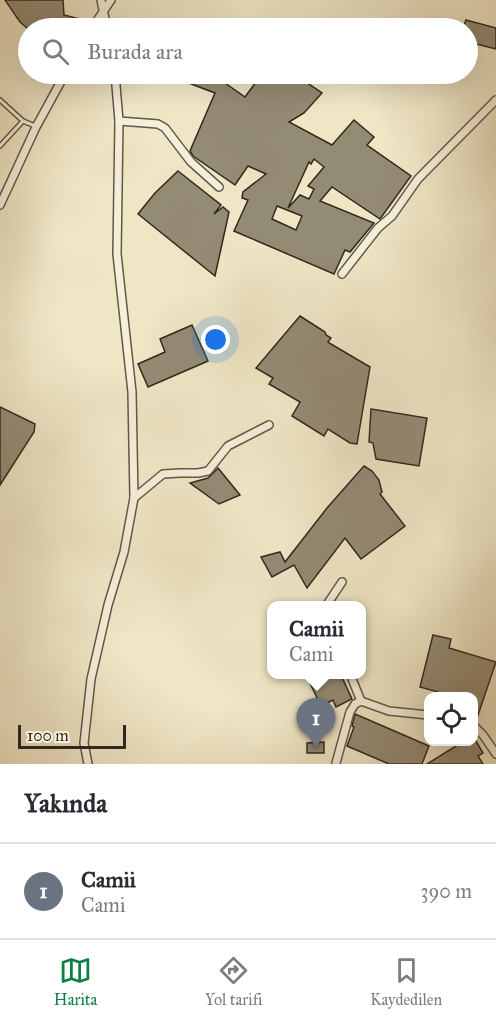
<!DOCTYPE html>
<html lang="tr">
<meta charset="utf-8">
<style>
body{margin:0;font-family:"IM FELL Great Primer",serif;background:#f7f7f7;color:#2b2b33}
.controls{position:absolute;right:18px;bottom:18px;display:grid;overflow:hidden;border-radius:12px;box-shadow:0 6px 24px #0002}
.controls button{width:54px;height:54px;display:grid;place-items:center;padding:0;border:0;border-bottom:2px solid #e1e1e2;background:#fff;color:#2b2b33;font:30px sans-serif}
.scale{position:absolute;left:18px;bottom:15px;width:108px;box-sizing:border-box;padding-left:6px;border:3px solid #32281d;border-top:0;font-size:16px;line-height:21px;white-space:nowrap;color:#32281d;-webkit-text-stroke:4px #f5efda;paint-order:stroke}
.you{position:absolute;left:216px;top:340px;width:21px;height:21px;margin:-15px;border:4px solid #fff;border-radius:50%;background:#1a73e8;box-shadow:0 0 0 9px #1a73e833}
.badge{display:grid;place-items:center;width:39px;height:39px;border-radius:50%;background:#0b8043;color:#fff;font-size:20px;font-weight:700}
.pin{position:absolute;translate:-50% -50px;filter:drop-shadow(0 2px 3px #0008)}
.pin::after{content:'';position:absolute;top:32px;width:21px;height:18px;background:inherit;clip-path:polygon(0 0,100% 0,50% 100%)}
.popup{position:absolute;left:267px;top:601px;width:99px;height:78px;box-sizing:border-box;display:grid;place-content:center;border-radius:12px;background:#fff;filter:drop-shadow(0 2px 4px #0005);font-size:20px;white-space:nowrap;color:#7c7c81}
.popup b{font-size:22px;color:#2b2b33}
.popup::after{content:'';position:absolute;left:50%;top:100%;margin-left:-12px;border:12px solid transparent;border-top-color:#fff}
.list{margin:0;padding:0;list-style:none}
h2{display:flex;justify-content:space-between;align-items:center;height:78px;margin:0;padding:0 24px;font-size:26px}
h2 small{font-size:20px;font-weight:400;color:#7c7c81}
.list li{display:grid;grid-template-columns:39px 1fr auto;gap:18px;align-items:center;box-sizing:border-box;height:96px;padding:0 24px;border-top:2px solid #e1e1e2}
.list b{display:block;font-size:22px;white-space:nowrap}
.list p{margin:0;font-size:20px;white-space:nowrap;color:#7c7c81}
.list em{font-size:20px;font-style:normal;color:#7c7c81}
.icon{flex:none;width:33px;height:33px;fill:none;stroke:currentColor;stroke-width:2;stroke-linecap:round;stroke-linejoin:round}
.map{position:relative;flex:none;width:496px;height:764px;overflow:hidden}
.search{position:absolute;background:#fff;box-shadow:0 6px 24px #0002;left:18px;right:18px;top:18px;height:66px;display:flex;align-items:center;gap:15px;box-sizing:border-box;padding:0 21px;border-radius:33px;color:#7c7c81;font-size:22px}
.sheet{height:174px;background:#fff}
nav{display:flex;justify-content:space-around;align-items:center;box-sizing:border-box;height:84px;border-top:2px solid #e1e1e2;background:#fff;font-size:16px;color:#7c7c81}
nav a{display:grid;justify-items:center;gap:3px}
nav .on{color:#0b8043}
.map>svg:first-child{display:block}
.building{fill:#948b75;stroke:#32281d;stroke-width:1.5;fill-rule:evenodd}
.lines{fill:none;stroke-linecap:round;stroke-linejoin:round}
.lane-casing{stroke:#615847;stroke-width:6}
.street-casing{stroke:#615847;stroke-width:10}
.lane{stroke:#f5efda;stroke-width:3}
.street{stroke:#f5efda;stroke-width:7}
</style>
<div class="map">
<svg width="496" height="764" viewBox="0 0 496 764">
<rect width="100%" height="100%" fill="#efe6c6"/>
<filter id="stains"><feTurbulence type="fractalNoise" baseFrequency=".00333" numOctaves="4"/><feColorMatrix values="0 0 0 0 .2 0 0 0 0 .09 0 0 0 0 .02 0 0 0 .5 -.17"/></filter>
<radialGradient id="worn" r=".72"><stop offset=".6" stop-color="#630" stop-opacity="0"/><stop offset="1" stop-color="#630" stop-opacity=".3"/></radialGradient>
<g class="building">
<path d="M 5,0 L 63,0 L 64,15 L 83,20 L 76,28 L 27,28 L 20,22 Z"/>
<path d="M 466,20 L 496,28 L 496,49 L 468,42 L 468,28 L 463,28 Z"/>
<path d="M 165,74 L 220,74 L 218,78 L 245,97 L 262,74 L 294,74 L 322,93 L 304,113 L 289,122 L 332,145 L 354,120 L 374,137 L 367,145 L 411,176 L 380,219 L 332,187 L 320,201 L 374,223 L 350,252 L 345,250 L 334,274 L 234,231 L 248,200 L 242,198 L 243,192 L 266,174 L 248,166 L 235,185 L 193,156 L 190,151 L 215,93 ZM 314,159 L 324,167 L 308,186 L 314,189 L 309,199 L 300,195 L 288,208 L 309,162 L 311,164 ZM 277,206 L 302,216 L 296,230 L 272,219 Z"/>
<path d="M 178,171 L 221,205 L 214,214 L 223,207 L 229,212 L 215,276 L 138,214 L 155,193 Z"/>
<path d="M 300,316 L 325,332 L 326,335 L 331,338 L 328,342 L 331,344 L 370,367 L 357,444 L 350,443 L 328,429 L 324,436 L 292,416 L 300,402 L 269,384 L 273,378 L 256,368 Z"/>
<path d="M 192,325 L 208,361 L 148,387 L 138,364 L 165,352 L 160,339 Z"/>
<path d="M 0,407 L 35,424 L 34,432 L 0,485 Z"/>
<path d="M 371,409 L 427,418 L 419,466 L 376,459 L 373,443 L 369,442 Z"/>
<path d="M 364,466 L 372,471 L 379,480 L 382,492 L 380,494 L 405,526 L 361,559 L 345,538 L 307,588 L 294,565 L 272,577 L 261,557 L 280,552 L 285,562 L 327,508 Z"/>
<path d="M 218,468 L 240,495 L 219,504 L 190,483 L 208,478 Z"/>
<path d="M 433,635 L 451,639 L 449,648 L 496,662 L 476,721 L 474,720 L 474,696 L 437,696 L 438,692 L 420,687 Z"/>
<path d="M 306,675 L 341,675 L 352,699 L 336,707 L 333,700 L 321,706 Z"/>
<path d="M 355,714 L 429,746 L 422,764 L 389,764 L 347,746 L 354,727 L 352,726 Z"/>
<path d="M 464,741 L 476,741 L 483,753 L 478,756 L 483,764 L 427,764 Z"/>
<path d="M 324,742 L 324,753 L 307,753 L 307,743 Z"/>
</g>
<g class="lines">
<defs>
<g id="lane">
<path d="M 0,100 L 23,121 L 35,126"/>
<path d="M 0,146 L 23,121"/>
</g>
<g id="street">
<path d="M 101,0 L 107,28"/>
<path d="M 92,28 L 111,0"/>
<path d="M 119,121 L 158,124 L 165,128 L 191,162 L 219,187"/>
<path d="M 0,205 L 36,127 L 65,74"/>
<path d="M 342,274 L 378,228 L 392,216 L 418,179 L 496,100"/>
<path d="M 134,498 L 163,474 L 180,473 L 198,473 L 208,471 L 228,446 L 269,425"/>
<path d="M 326,606 L 342,582"/>
<path d="M 350,674 L 361,701"/>
<path d="M 474,726 L 483,735 L 496,754"/>
<path d="M 336,763 L 350,712 L 355,704 L 361,701 L 389,711 L 428,715"/>
<path d="M 88,764 L 84,743 L 91,679 L 108,605 L 124,552 L 134,498 L 132,392 L 117,254 L 119,121 L 115,74"/>
</g>
</defs>
<use href="#lane" class="lane-casing"/>
<use href="#street" class="street-casing"/>
<use href="#lane" class="lane"/>
<use href="#street" class="street"/>
</g>
<rect width="100%" height="100%" filter="url(#stains)"/>
<rect width="100%" height="100%" fill="url(#worn)"/>
</svg>
<div class="controls">
<button><svg class="icon" aria-label="locate" viewBox="0 0 24 24"><circle cx="12" cy="12" r="6"/><path d="M12 2v4M12 18v4M2 12h4M18 12h4"/></svg></button>
</div>
<div class="scale">100 m</div>
<div class="you"></div>
<div class="pin badge" style="left:316px;top:748px;background:#6b7280">1</div>
<div class="popup"><b>Camii</b>Cami</div>
<div class="search"><svg class="icon" aria-label="search" viewBox="0 0 24 24"><circle cx="10" cy="10" r="6"/><path d="M15 15l6 6"/></svg>Burada ara</div>
</div>
<section class="sheet">
<h2>Yakında<small></small></h2>
<ul class="list">
<li><span class="badge" style="background:#6b7280">1</span><div><b>Camii</b><p>Cami</p></div><em>390 m</em></li>
</ul>
</section>
<nav>
<a class="on"><svg class="icon" aria-label="map" viewBox="0 0 24 24"><path d="M3 6l6-2 6 2 6-2v14l-6 2-6-2-6 2zM9 4v14M15 6v14"/></svg>Harita</a>
<a><svg class="icon" aria-label="directions" viewBox="0 0 24 24"><path d="M12 3l9 9-9 9-9-9zM9 14v-3h6M13 9l2 2-2 2"/></svg>Yol tarifi</a>
<a><svg class="icon" aria-label="saved" viewBox="0 0 24 24"><path d="M7 4h10v16l-5-4-5 4z"/></svg>Kaydedilen</a>
</nav>
